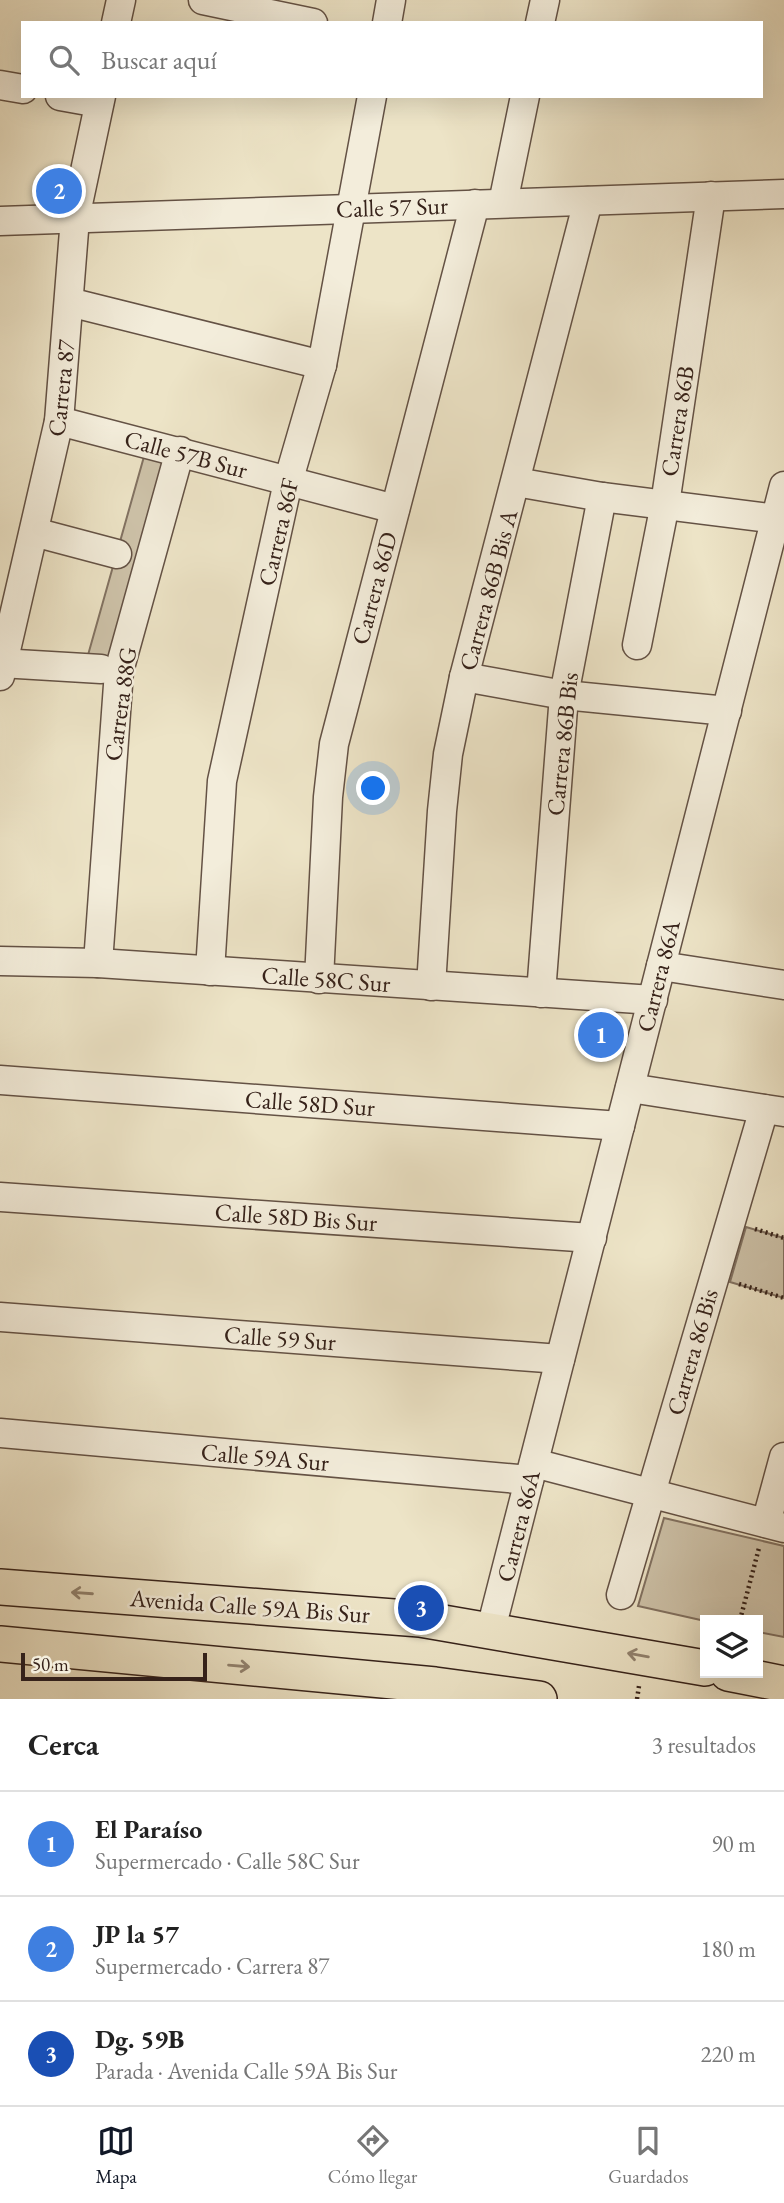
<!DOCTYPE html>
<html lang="es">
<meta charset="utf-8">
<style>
body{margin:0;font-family:"EB Garamond",serif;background:#f6f6f6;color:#222}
.controls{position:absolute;right:21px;bottom:21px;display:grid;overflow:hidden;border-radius:0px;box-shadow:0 7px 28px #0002}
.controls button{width:63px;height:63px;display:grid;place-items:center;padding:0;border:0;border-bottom:2px solid #e0e0e0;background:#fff;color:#222;font:35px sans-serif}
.scale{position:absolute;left:21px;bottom:18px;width:186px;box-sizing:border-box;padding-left:7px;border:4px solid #36221a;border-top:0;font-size:19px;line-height:24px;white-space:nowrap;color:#36221a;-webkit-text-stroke:5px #f3eddb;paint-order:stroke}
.you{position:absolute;left:374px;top:789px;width:24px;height:24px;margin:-18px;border:5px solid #fff;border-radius:50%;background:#1a73e8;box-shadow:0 0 0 10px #1a73e833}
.badge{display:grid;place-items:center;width:46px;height:46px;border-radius:50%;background:#111827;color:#fff;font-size:23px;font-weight:700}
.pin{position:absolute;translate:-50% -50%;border:4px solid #fff;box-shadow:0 2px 7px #0006}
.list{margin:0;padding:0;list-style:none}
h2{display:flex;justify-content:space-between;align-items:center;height:91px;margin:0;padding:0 28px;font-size:30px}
h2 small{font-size:23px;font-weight:400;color:#767676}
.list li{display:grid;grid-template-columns:46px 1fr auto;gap:21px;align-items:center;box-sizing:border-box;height:105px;padding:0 28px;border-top:2px solid #e0e0e0}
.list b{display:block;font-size:26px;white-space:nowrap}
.list p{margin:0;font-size:23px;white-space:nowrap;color:#767676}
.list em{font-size:23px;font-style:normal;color:#767676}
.icon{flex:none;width:38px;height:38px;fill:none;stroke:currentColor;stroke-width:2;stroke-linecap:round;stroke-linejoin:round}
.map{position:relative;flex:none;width:784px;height:1699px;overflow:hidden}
.search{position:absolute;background:#fff;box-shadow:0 7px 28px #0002;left:21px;right:21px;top:21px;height:77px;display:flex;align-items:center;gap:18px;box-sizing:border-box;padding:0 24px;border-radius:0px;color:#767676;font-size:26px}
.sheet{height:406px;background:#fff}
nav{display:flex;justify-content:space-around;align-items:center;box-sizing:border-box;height:98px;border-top:2px solid #e0e0e0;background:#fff;font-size:19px;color:#767676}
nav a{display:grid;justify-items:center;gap:4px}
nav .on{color:#111827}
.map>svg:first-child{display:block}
.green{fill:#cec3aa;stroke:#827262;stroke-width:2}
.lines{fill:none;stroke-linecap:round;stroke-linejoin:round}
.minor-casing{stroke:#645245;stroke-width:31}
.major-casing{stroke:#36221a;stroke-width:38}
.path{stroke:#36221a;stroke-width:4.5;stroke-dasharray:2 3.5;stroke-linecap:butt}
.minor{stroke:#f3eddb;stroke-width:28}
.major{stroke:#ede4c7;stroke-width:35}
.oneway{stroke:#928370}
.labels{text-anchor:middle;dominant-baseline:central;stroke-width:5;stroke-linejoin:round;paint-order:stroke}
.street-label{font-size:24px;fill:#36221a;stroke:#f3eddb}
</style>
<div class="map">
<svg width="784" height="1699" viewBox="0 0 784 1699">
<rect width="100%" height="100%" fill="#ede4c7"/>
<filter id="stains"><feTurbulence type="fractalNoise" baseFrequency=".00286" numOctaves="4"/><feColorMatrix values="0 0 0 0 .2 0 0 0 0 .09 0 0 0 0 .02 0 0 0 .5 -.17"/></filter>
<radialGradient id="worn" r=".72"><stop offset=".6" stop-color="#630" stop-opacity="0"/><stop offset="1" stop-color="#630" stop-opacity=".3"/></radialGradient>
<g class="green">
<path d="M 145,453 L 169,460 L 112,662 L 88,655 Z"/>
<path d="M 746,1227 L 784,1238 L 784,1298 L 730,1282 Z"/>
<path d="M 664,1518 L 784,1546 L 784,1637 L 758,1632 L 758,1620 L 705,1621 L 638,1606 Z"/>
</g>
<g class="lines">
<defs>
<g id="minor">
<path d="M 203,0 L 313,23"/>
<path d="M 116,23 L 121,0"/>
<path d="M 387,23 L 391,0"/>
<path d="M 540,23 L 545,0"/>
<path d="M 0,85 L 23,89"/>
<path d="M 60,96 L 99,103"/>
<path d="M 503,203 L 525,96"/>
<path d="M 0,221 L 784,194"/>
<path d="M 69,302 L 322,365"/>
<path d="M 59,421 L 395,509"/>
<path d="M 516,482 L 602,497 L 776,519"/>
<path d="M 34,532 L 117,554"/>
<path d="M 637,645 L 665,504 L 711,196"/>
<path d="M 0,663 L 101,669"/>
<path d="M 0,676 L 59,421 L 75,218 L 101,96"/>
<path d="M 464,677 L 564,695 L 727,711"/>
<path d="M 0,961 L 98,963 L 653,1000"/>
<path d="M 98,963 L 119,671 L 180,451"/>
<path d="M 661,966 L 784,985"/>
<path d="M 210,971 L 222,781 L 288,482 L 322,365 L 372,96"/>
<path d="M 319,979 L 328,797 L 334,744 L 475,204"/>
<path d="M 431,986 L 442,811 L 448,754 L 464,677 L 588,201"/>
<path d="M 541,993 L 564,695 L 602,497"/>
<path d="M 0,1080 L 620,1126"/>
<path d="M 630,1088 L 784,1112"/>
<path d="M 0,1197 L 592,1238"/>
<path d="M 0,1317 L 560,1359"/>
<path d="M 0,1433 L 529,1480"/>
<path d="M 534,1463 L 784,1528"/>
<path d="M 766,1523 L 784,1457"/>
<path d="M 621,1595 L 764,1109"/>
<path d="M 491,1629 L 784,486"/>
</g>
<g id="major">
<path d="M 0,1587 L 420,1619 L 705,1668"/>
<path d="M 0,1644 L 435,1685 L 539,1699"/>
<path d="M 728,1673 L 784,1684"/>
</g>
</defs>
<use href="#minor" class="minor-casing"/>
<use href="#major" class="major-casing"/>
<g class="path">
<path d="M 755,1229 L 784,1238"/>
<path d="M 739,1284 L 784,1298"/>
<path d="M 740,1620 L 759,1548"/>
<path d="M 637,1699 L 639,1686"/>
</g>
<use href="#minor" class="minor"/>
<use href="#major" class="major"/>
</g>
<defs><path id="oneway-shaft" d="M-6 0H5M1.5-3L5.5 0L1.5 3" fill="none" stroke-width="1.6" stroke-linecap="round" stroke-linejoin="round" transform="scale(1.75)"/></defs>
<g class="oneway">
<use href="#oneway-shaft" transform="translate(82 1593) rotate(-176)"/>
<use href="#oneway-shaft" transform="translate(638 1655) rotate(-170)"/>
<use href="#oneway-shaft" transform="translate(239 1666) rotate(5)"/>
</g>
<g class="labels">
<g class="street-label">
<text transform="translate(392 207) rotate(-2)">Calle 57 Sur</text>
<text transform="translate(61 388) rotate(-84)">Carrera 87</text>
<text transform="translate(677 421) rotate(-81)">Carrera 86B</text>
<text transform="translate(186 454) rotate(15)">Calle 57B Sur</text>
<text transform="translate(278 532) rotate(-77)">Carrera 86F</text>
<text transform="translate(374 588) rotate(-75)">Carrera 86D</text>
<text transform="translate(488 590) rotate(-75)">Carrera 86B Bis A</text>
<text transform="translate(120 704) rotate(-82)">Carrera 88G</text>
<text transform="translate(562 744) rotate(-84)">Carrera 86B Bis</text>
<text transform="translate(658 976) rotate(-76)">Carrera 86A</text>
<text transform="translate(326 979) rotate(4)">Calle 58C Sur</text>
<text transform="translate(310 1103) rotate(4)">Calle 58D Sur</text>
<text transform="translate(296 1217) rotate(4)">Calle 58D Bis Sur</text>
<text transform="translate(280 1338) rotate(4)">Calle 59 Sur</text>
<text transform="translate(692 1352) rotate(-74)">Carrera 86 Bis</text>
<text transform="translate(265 1457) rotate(5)">Calle 59A Sur</text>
<text transform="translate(518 1526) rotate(-76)">Carrera 86A</text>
<text transform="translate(250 1606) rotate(4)">Avenida Calle 59A Bis Sur</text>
</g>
</g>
<rect width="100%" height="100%" filter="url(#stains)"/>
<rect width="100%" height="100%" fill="url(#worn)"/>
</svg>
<div class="controls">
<button><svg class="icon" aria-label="layers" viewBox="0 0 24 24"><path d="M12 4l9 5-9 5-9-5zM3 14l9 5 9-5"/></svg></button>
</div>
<div class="scale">50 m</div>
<div class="you"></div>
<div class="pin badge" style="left:601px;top:1035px;background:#3f7fe0">1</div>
<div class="pin badge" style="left:59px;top:191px;background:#3f7fe0">2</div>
<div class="pin badge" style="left:421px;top:1608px;background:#1a4fb4">3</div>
<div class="search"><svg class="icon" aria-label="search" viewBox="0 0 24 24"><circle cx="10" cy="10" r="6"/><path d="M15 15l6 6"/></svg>Buscar aquí</div>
</div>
<section class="sheet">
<h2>Cerca<small>3 resultados</small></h2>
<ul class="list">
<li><span class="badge" style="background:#3f7fe0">1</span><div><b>El Paraíso</b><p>Supermercado · Calle 58C Sur</p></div><em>90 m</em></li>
<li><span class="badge" style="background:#3f7fe0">2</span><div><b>JP la 57</b><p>Supermercado · Carrera 87</p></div><em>180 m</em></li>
<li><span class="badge" style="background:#1a4fb4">3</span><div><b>Dg. 59B</b><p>Parada · Avenida Calle 59A Bis Sur</p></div><em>220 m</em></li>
</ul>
</section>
<nav>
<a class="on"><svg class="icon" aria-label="map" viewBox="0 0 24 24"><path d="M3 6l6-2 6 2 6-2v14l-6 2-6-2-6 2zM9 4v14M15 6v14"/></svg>Mapa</a>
<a><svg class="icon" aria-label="directions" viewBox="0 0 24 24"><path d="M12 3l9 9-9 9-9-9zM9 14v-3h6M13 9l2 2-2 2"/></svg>Cómo llegar</a>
<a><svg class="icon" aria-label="saved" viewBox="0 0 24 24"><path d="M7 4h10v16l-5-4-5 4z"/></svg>Guardados</a>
</nav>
